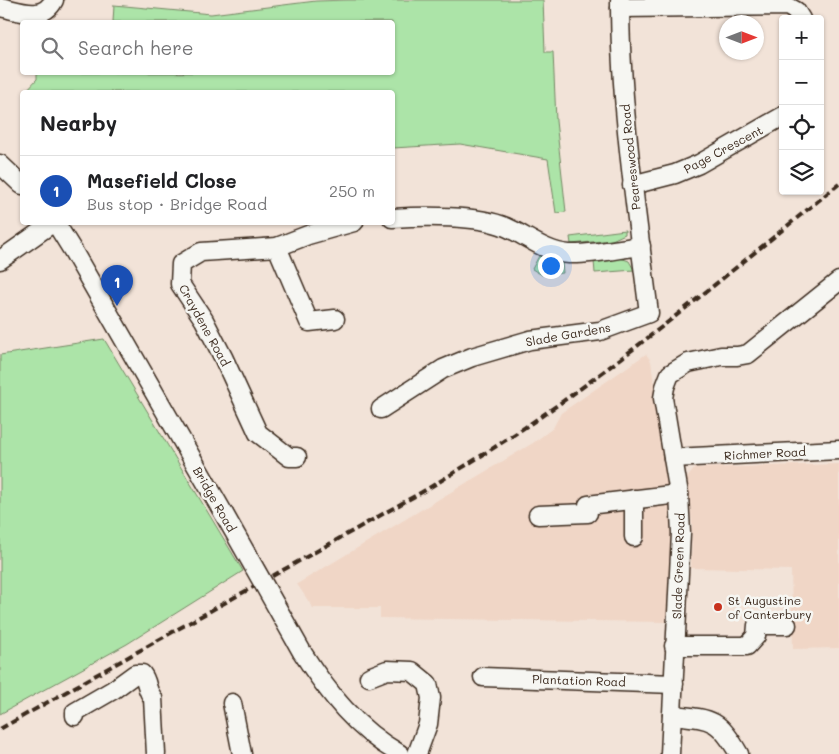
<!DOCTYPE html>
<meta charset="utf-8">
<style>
body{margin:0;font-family:Mali,sans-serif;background:#f6f6f6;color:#202124}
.controls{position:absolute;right:15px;top:15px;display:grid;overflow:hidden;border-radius:5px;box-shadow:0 1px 4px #0004}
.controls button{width:45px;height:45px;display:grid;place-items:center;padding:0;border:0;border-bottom:1px solid #e0e0e0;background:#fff;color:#202124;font:25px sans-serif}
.compass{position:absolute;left:719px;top:15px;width:45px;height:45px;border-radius:50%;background:#fff;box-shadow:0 1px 4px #0004;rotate:90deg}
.you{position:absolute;left:550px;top:265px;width:18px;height:18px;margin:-12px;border:4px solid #fff;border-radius:50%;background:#1a73e8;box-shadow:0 0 0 8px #1a73e833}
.badge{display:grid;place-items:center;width:32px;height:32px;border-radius:50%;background:#c8321e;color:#fff;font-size:16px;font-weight:700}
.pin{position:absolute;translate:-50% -41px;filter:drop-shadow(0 1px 2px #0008)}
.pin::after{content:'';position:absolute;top:26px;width:18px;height:15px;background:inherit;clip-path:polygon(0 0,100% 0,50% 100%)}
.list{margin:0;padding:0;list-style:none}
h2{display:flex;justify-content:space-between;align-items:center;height:65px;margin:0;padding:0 20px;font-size:21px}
h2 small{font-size:16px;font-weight:400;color:#757577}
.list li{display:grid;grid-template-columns:32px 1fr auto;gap:15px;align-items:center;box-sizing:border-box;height:70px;padding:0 20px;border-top:1px solid #e0e0e0}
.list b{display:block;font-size:19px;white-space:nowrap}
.list p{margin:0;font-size:16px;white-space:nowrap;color:#757577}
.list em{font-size:16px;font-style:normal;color:#757577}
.icon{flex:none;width:28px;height:28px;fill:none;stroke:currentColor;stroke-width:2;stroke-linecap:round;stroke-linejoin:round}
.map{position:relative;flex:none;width:839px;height:754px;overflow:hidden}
.search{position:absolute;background:#fff;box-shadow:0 1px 4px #0004;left:20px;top:20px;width:375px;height:55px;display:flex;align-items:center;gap:12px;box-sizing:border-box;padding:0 18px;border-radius:5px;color:#757577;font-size:19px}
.panel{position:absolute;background:#fff;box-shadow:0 1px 4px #0004;left:20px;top:90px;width:375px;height:135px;border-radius:5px}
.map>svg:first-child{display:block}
.built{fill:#f0d6c6}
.green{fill:#ace4a8;stroke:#748763}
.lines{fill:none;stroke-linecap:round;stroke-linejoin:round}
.minor-casing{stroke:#3b2a1e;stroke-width:21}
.minor{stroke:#f6f6f2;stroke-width:18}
.rail{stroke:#3b2a1e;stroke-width:4;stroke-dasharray:8 4;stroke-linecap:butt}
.minor-bridge-casing{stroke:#3b2a1e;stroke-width:21;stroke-linecap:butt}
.minor-bridge{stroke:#f6f6f2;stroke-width:18}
.poi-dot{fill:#c8321e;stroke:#f6f6f2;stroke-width:2}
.labels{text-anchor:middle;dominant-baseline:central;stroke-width:5;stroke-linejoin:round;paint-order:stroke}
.street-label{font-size:12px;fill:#3b2a1e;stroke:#f6f6f2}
.poi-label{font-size:12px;fill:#3b2a1e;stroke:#f6f6f2;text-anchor:start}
</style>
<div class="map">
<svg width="839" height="754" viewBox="0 0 839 754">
<rect width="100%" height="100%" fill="#f2e3d8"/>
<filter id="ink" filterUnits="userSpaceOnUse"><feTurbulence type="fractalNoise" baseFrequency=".02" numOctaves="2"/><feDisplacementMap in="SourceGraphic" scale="10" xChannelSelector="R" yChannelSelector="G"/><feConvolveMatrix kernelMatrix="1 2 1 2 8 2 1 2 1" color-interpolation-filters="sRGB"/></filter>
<g filter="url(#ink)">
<g class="built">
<path d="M 646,354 L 651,361 L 672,522 L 672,543 L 667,622 L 380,618 L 380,608 L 313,608 L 297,584 L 533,443 L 553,428 L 561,413 Z"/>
<path d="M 839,464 L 839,648 L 793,649 L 791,570 L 691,568 L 692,523 L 687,478 L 695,468 Z"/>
</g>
<g class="green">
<path d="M 348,0 L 543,0 L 545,52 L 553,52 L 556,121 L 566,212 L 556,213 L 548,159 L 460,144 L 393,148 L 392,92 L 25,92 L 37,79 L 37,73 L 392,72 L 392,22 L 113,22 L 114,5 L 211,14 L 316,1 Z"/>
<path d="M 625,230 L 625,234 L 612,240 L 571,244 L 570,237 Z"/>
<path d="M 540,254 L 553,260 L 562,262 L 563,273 L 542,275 L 532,269 Z"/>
<path d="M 620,258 L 629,261 L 634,270 L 595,273 L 594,261 Z"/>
<path d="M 104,339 L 243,571 L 127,644 L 0,714 L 0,355 Z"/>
</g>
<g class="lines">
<defs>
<g id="minor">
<path d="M 0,7 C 20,11 43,22 54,0"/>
<path d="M 620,8 L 787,6 L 796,11 L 801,19"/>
<path d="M 0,164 L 22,185"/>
<path d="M 632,185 L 675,174 L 699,164 L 783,116"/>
<path d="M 392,218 C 423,216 478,215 506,227 C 527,236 545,252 569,254 C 592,255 617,249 641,246"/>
<path d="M 55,222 L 73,251 L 224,514"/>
<path d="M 277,247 L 309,322 L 335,319"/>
<path d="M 0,260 L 54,222"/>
<path d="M 381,409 L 443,369 L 472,357 L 530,340 L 600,331 L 649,313 C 636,209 620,105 620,0"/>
<path d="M 297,457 L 289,457 L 258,433 L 223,357 L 204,320 L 180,284 L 181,264 L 201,252 L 277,247 L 308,235 L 354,222"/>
<path d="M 673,458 L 839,450"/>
<path d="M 634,499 L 634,537"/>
<path d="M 538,515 L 588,513 L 588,505 L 679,494"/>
<path d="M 674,646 L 747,646 L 756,636 L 757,625 L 787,625"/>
<path d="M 302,652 C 328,693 357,730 400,754"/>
<path d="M 369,677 L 387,670 L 412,671 L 428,684 L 431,698 L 428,724 L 417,754"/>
<path d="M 483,677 L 674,684"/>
<path d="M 232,703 L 242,754"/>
<path d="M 672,715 C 712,719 718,718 739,754"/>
<path d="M 75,716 L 75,712 L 113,690 L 135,674 L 142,674 C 149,683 145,689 153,698 L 156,754"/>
<path d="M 670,754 L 681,533 L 679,494 L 663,398 L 665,387 L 670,374 L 688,363 L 721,356 L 737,356 L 748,354 L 839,281"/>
</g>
</defs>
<use href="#minor" class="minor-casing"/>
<use href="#minor" class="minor"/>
<path class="rail" d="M 0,729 L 422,492 C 469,464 515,435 559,404 C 656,335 747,258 839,184"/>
<defs>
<path id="minor-bridge" d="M 224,514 L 302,652"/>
</defs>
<use href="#minor-bridge" class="minor-bridge-casing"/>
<use href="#minor-bridge" class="minor-bridge"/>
</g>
</g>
<circle class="poi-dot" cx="718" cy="607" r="5"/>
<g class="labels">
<g class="street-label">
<text transform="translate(723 149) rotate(-28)">Page Crescent</text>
<text transform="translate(630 157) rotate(-96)">Peareswood Road</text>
<text transform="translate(205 325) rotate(61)">Craydene Road</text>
<text transform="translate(568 334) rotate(-10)">Slade Gardens</text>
<text transform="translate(765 453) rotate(-3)">Richmer Road</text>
<text transform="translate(215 499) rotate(60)">Bridge Road</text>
<text transform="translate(678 566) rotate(-88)">Slade Green Road</text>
<text transform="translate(579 680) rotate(2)">Plantation Road</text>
</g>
<g class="poi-label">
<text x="728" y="600">St Augustine<tspan x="728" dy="14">of Canterbury</tspan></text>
</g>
</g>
</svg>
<div class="controls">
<button>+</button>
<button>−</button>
<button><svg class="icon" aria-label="locate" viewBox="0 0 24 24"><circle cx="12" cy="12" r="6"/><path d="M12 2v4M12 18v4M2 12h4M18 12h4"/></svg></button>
<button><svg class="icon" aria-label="layers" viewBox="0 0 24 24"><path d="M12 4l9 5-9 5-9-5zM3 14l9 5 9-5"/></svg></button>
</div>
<svg class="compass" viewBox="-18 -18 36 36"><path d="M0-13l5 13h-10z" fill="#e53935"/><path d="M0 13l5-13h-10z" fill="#757577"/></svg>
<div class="you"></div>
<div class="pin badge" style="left:117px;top:306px;background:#1a4fb4">1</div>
<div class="search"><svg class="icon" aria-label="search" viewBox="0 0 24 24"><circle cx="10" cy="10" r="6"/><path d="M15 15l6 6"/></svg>Search here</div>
<section class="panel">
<h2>Nearby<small></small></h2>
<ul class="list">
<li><span class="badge" style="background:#1a4fb4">1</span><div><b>Masefield Close</b><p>Bus stop · Bridge Road</p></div><em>250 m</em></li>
</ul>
</section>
</div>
